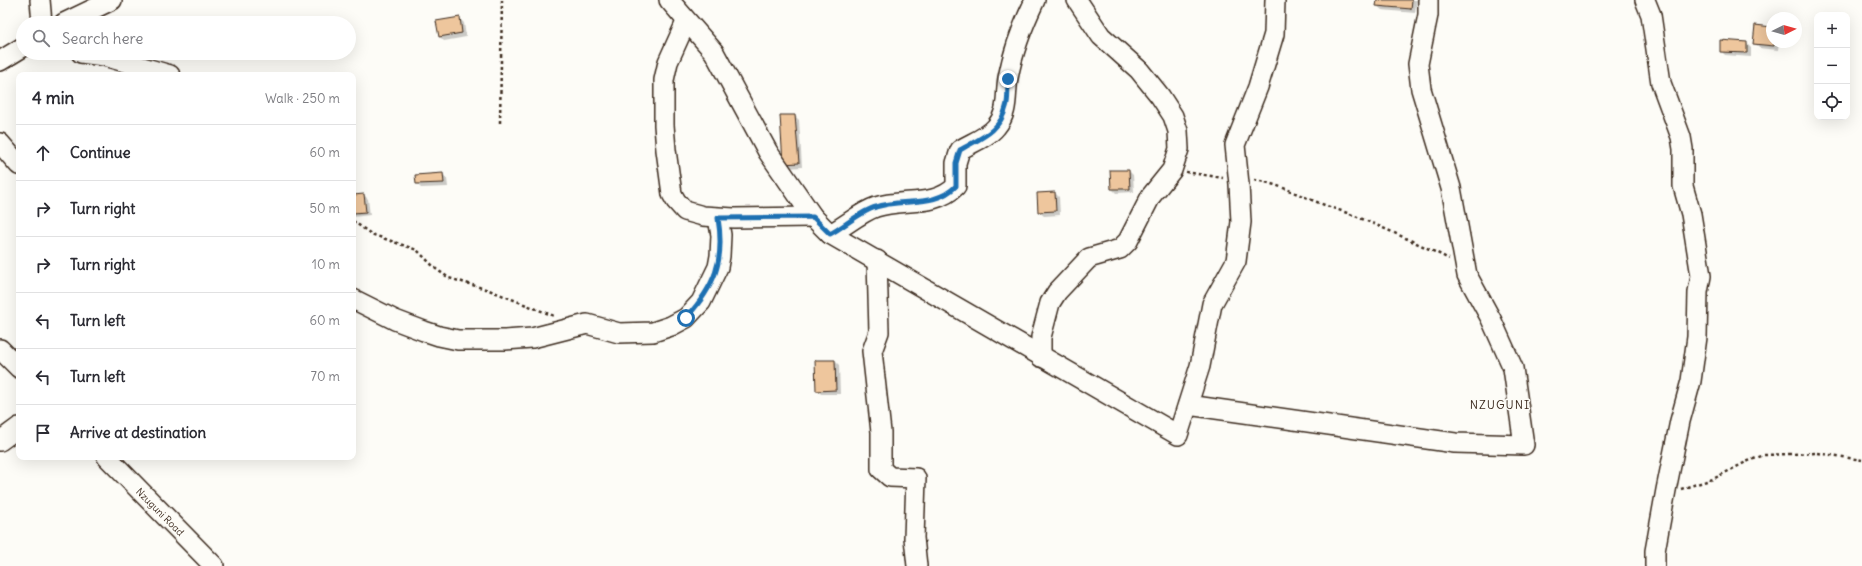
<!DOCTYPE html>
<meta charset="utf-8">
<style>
body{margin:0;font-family:Delius,sans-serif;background:#f2f2f3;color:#2b2b33}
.controls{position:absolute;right:12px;top:12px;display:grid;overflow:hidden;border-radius:8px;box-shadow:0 4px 16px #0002}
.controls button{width:36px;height:36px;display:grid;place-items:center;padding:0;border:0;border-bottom:1px solid #e1e1e2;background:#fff;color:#2b2b33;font:20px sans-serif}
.compass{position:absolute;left:1766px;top:12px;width:36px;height:36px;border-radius:50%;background:#fff;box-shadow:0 4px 16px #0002;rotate:85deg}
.stop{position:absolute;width:12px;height:12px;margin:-9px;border:3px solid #1f6fb2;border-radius:50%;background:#fff}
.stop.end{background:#1f6fb2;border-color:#fff;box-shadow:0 1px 4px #0008}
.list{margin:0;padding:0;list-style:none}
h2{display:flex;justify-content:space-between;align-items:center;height:52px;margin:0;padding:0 16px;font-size:17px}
h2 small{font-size:13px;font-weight:400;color:#7c7c81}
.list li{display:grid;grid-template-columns:26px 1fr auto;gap:12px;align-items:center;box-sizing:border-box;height:56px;padding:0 16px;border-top:1px solid #e1e1e2}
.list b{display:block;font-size:15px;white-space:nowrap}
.list em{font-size:13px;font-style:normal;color:#7c7c81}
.icon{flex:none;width:22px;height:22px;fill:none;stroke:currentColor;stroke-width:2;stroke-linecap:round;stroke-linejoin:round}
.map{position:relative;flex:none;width:1862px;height:566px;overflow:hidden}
.search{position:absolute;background:#fff;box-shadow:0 4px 16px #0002;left:16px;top:16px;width:340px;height:44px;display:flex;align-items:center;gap:10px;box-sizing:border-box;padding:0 14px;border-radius:22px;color:#7c7c81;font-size:15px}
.panel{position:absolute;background:#fff;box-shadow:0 4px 16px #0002;left:16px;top:72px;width:340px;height:388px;border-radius:8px}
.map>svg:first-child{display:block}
.shadow{fill:#0003}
.building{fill:#eec69d;stroke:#3b2a1e}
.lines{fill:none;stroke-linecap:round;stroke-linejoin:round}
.minor-casing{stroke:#3b2a1e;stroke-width:22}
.path{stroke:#3b2a1e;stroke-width:2.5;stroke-dasharray:3 3;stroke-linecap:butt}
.minor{stroke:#fdfcf7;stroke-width:19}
.route{stroke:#1f6fb2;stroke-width:5}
.labels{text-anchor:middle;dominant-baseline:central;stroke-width:3;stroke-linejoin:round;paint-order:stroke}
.street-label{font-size:10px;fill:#3b2a1e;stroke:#fdfcf7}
.quarter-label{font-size:12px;letter-spacing:1px;fill:#3b2a1e;stroke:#fdfcf7}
</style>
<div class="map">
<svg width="1862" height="566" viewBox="0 0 1862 566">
<rect width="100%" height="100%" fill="#fdfcf7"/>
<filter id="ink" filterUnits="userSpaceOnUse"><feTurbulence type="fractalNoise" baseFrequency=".025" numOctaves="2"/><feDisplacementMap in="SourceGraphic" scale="8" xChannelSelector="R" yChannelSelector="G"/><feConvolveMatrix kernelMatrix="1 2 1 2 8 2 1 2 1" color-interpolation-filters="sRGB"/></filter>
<g filter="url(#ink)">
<g class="shadow">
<path d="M 1378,0 L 1417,0 L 1415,13 L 1382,10 L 1377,6 Z"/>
<path d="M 460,19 L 464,23 L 466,37 L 444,41 L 440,37 Z"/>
<path d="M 1772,28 L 1772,42 L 1779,42 L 1778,50 L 1759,48 L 1754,43 Z"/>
<path d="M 1747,43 L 1751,47 L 1751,57 L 1725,55 L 1721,51 Z"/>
<path d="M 795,116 L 799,120 L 802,167 L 788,168 L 784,163 Z"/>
<path d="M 1129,171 L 1133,175 L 1134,192 L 1116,193 L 1112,189 Z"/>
<path d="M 443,174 L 447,179 L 448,187 L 421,188 L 417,184 Z"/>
<path d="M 1055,193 L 1059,197 L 1060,215 L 1044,216 L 1039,212 L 1039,194 Z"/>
<path d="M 364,195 L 368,199 L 370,215 L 353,217 L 353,196 Z"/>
<path d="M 835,361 L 839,365 L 840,394 L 821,394 L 817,390 Z"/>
</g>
<g class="building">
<path d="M 1377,0 L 1412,0 L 1411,9 L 1376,6 Z"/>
<path d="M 460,17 L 462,33 L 439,37 L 436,21 Z"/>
<path d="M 1755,25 L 1772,27 L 1772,42 L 1774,42 L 1774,46 L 1753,44 Z"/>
<path d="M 1720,40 L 1747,42 L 1747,53 L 1720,52 Z"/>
<path d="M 780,115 L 795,115 L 799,163 L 783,164 Z"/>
<path d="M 1110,170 L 1129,170 L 1130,189 L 1111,189 Z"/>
<path d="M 443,173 L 444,183 L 416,184 L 415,175 Z"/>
<path d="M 1055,192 L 1056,211 L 1038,212 L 1037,193 Z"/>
<path d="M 364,194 L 366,212 L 353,213 L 353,195 Z"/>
<path d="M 815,360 L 835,360 L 836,390 L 816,391 Z"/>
</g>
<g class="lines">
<defs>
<g id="minor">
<path d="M 40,0 L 42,23"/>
<path d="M 669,0 L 714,52 L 768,152 L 813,217 L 830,234 L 1178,435 L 1200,366 L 1212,304 L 1236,261 L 1241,222 L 1239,184 L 1235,145 L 1258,87 L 1274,34 L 1275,0"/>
<path d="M 1645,0 L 1651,15 L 1661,83 L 1681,137 L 1683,149 L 1683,186 L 1691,214 L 1701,276 L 1698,292 L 1697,337 L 1691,381 L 1680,421 L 1666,490 L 1655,551 L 1655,566"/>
<path d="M 686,22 L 668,62 L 664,80 L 664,125 L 666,150 L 672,194 L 676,201 L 685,211 L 703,216 L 734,218 L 813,217"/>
<path d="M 64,23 L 112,0"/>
<path d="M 81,53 L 104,56 L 170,75"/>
<path d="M 0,61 L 23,47"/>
<path d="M 0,143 L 19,165"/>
<path d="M 830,234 C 845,226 861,212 876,207 C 902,198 935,208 956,186 L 956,163 L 960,150 C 971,143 988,137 996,127 C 1009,112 1005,95 1008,78 C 1013,51 1023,25 1035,0"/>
<path d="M 877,260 L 879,332 L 872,351 L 881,432 L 881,469 L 890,477 L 916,478 L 914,538 L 917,566"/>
<path d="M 353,299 L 395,320 L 424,331 L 439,336 L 458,340 L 505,340 L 532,338 L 587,324 L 619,333 L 653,332 L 671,326 L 686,318 L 701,302 L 718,267 L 720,256 L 721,235 L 718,218"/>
<path d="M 0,349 L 19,368"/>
<path d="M 1041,357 L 1041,337 L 1050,303 L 1057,292 L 1089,258 L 1120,249 L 1128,241 L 1151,196 L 1172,170 L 1179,149 L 1178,131 L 1173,116 L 1160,96 L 1139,70 L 1101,36 L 1077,0"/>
<path d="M 1188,405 L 1455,443 L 1524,445 L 1513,368 L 1491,319 L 1467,275 L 1451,188 L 1421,89 L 1418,64 L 1428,15 L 1428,0"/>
<path d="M 0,441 L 19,427"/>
<path d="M 107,457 L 214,566"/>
</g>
</defs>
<use href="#minor" class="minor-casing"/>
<g class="path">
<path d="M 500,123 L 502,0"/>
<path d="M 1186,172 L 1223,178"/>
<path d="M 1254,180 C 1279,184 1294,193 1317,202 C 1331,208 1346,212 1360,218 C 1390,231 1420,244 1449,259"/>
<path d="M 353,221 L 371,234 L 417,250 L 436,269 L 449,278 L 489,290 L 554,316"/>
<path d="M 1681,489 L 1713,479 L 1746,462 L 1764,455 L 1818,453 L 1862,460"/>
</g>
<use href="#minor" class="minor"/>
</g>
</g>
<g class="lines" filter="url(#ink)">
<path class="route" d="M 686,318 C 715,286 725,261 718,218 L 813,217 L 830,234 C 845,226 861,211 876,207 C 902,198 935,208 956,186 L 956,163 L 960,150 C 980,138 1000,132 1006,107 C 1009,99 1007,88 1008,79"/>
</g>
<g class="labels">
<g class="street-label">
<text transform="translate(160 512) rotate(45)">Nzuguni Road</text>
</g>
<g class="quarter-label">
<text x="1500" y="404">NZUGUNI</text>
</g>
</g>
</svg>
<div class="controls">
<button>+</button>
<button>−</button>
<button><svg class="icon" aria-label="locate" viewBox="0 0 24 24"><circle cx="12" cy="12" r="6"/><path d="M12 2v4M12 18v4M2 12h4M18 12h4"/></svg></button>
</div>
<svg class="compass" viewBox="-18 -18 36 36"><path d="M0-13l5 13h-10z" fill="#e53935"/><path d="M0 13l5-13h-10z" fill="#7c7c81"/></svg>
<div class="stop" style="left:686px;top:318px"></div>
<div class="stop end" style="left:1008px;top:79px"></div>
<div class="search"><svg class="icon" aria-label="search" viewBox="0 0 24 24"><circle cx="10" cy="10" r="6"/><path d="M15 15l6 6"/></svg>Search here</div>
<section class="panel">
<h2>4 min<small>Walk · 250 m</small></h2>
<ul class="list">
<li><svg class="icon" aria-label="ahead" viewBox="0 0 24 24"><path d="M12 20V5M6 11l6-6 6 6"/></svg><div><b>Continue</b></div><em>60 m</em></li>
<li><svg class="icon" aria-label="right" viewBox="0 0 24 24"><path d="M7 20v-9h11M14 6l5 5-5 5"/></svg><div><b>Turn right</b></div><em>50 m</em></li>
<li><svg class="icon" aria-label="right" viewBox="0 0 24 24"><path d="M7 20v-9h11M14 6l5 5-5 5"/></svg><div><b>Turn right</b></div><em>10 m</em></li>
<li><svg class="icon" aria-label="left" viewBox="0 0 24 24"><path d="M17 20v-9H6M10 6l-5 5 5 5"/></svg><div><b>Turn left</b></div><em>60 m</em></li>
<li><svg class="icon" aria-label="left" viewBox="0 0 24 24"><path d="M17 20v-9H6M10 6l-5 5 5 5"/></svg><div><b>Turn left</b></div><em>70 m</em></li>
<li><svg class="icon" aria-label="arrive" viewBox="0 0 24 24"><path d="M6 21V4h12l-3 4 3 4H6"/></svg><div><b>Arrive at destination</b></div></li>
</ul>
</section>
</div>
